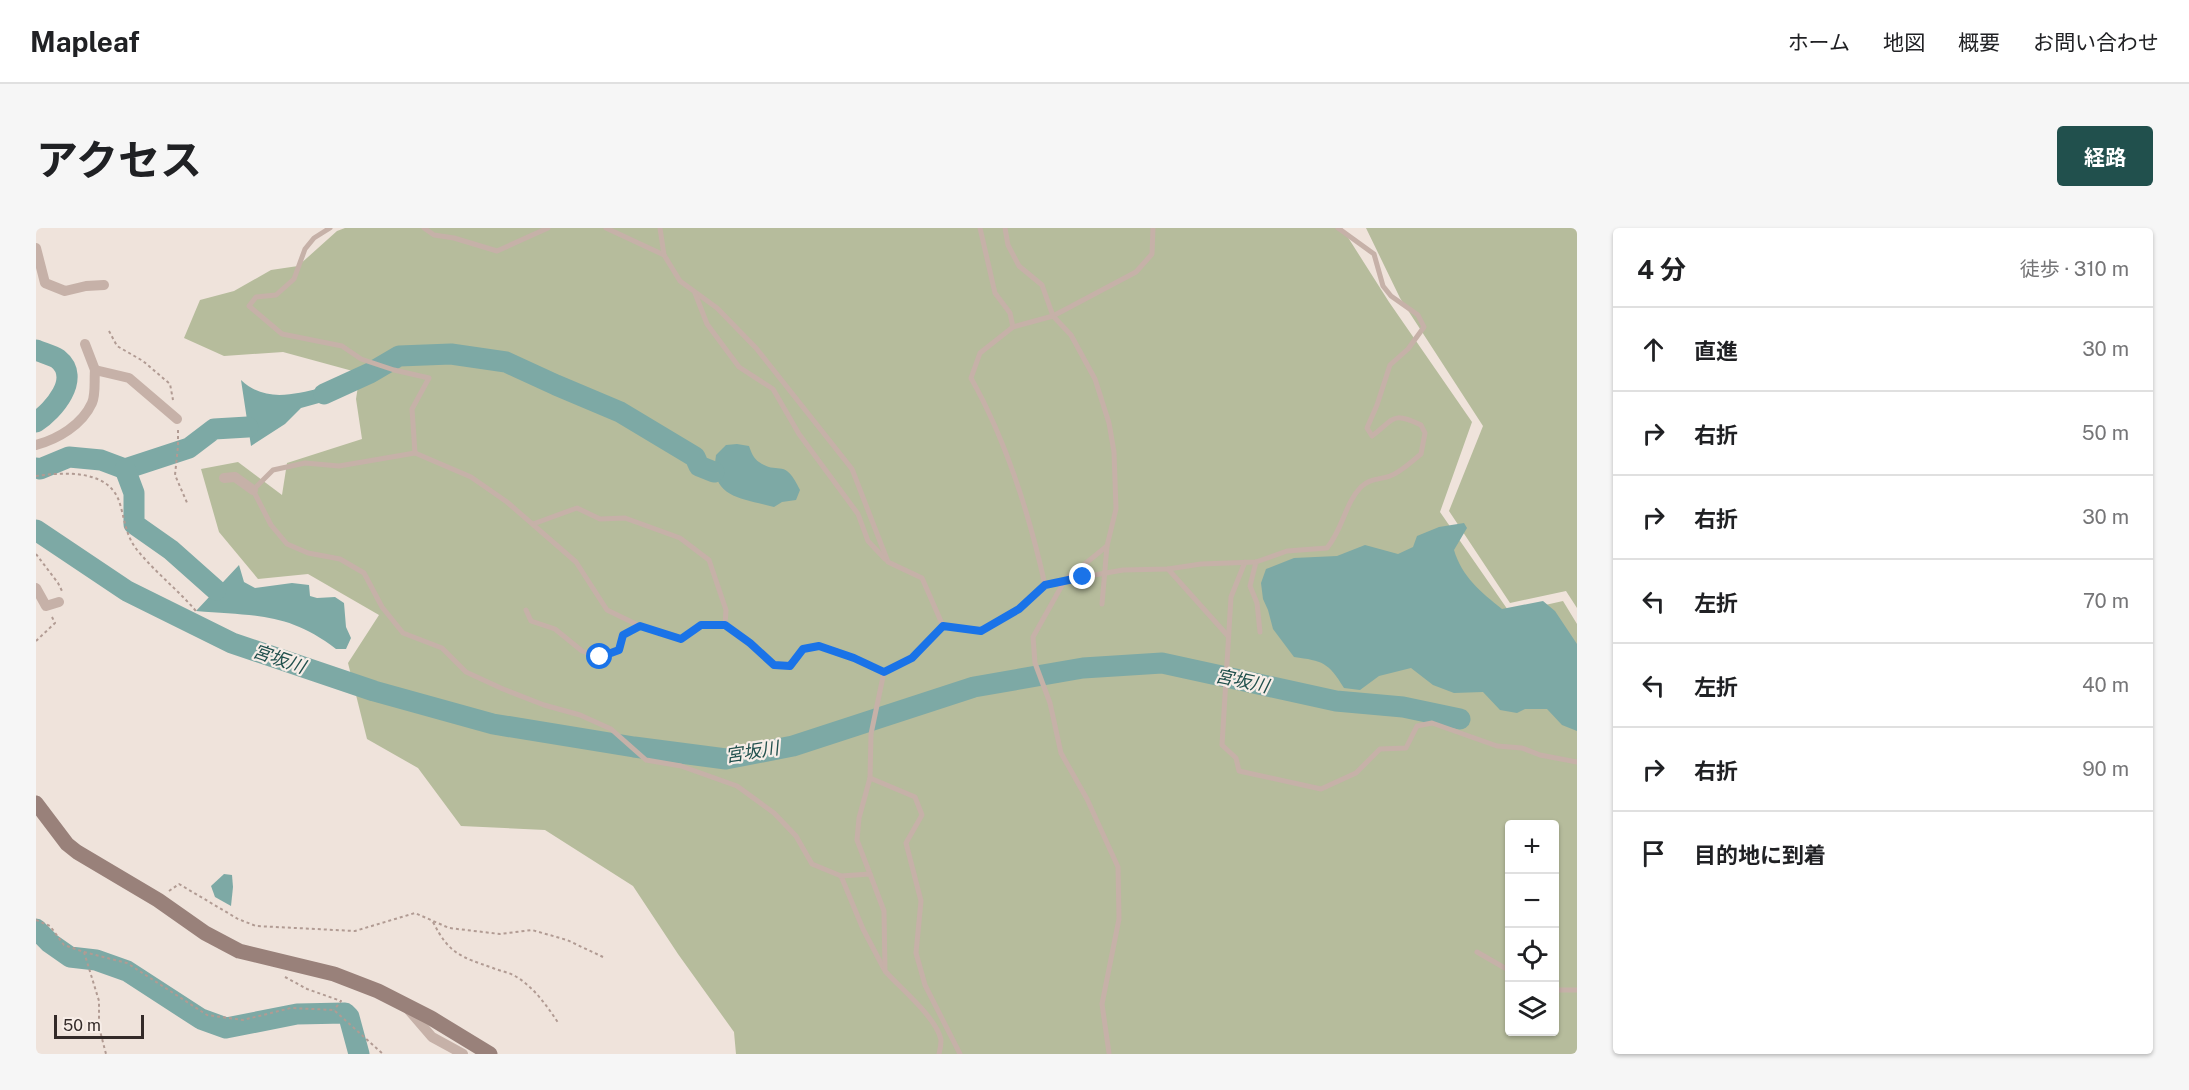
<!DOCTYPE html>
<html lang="ja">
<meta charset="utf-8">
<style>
:root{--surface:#fff;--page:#f6f6f6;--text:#202124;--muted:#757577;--line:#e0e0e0;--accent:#21504d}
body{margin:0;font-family:"Public Sans","Noto Sans JP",sans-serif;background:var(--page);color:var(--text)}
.controls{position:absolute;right:18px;bottom:18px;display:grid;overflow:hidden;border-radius:6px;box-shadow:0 2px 4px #0004}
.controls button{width:54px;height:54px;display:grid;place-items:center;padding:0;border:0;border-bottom:2px solid var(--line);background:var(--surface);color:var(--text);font:30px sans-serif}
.scale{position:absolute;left:18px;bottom:15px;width:90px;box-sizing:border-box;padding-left:6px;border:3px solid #332a28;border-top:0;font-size:16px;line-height:21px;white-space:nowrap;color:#332a28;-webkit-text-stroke:4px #f7ede7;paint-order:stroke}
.stop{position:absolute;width:18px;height:18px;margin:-14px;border:4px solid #1a73e8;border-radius:50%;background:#fff}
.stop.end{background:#1a73e8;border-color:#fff;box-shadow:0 2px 6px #0008}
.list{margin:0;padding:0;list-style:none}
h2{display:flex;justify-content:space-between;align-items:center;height:78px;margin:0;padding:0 24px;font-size:26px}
h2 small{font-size:20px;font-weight:400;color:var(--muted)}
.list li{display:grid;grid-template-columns:39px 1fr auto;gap:18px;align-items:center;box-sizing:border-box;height:84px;padding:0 24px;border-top:2px solid var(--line)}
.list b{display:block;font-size:22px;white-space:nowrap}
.list em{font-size:20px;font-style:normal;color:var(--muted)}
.icon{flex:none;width:33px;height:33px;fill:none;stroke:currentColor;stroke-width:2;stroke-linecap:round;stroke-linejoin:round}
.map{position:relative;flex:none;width:1541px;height:826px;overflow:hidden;border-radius:6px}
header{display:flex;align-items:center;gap:36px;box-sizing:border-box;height:84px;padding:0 30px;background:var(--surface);border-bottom:2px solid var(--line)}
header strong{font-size:28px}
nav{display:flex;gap:33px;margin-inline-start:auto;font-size:21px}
.intro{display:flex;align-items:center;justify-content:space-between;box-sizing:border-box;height:144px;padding:0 36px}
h1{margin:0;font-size:42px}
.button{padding:15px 27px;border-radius:6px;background:var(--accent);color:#fff;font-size:21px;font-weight:700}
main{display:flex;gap:36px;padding:0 36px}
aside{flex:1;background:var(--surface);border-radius:6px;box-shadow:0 2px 4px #0004}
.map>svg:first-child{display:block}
</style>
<header>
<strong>Mapleaf</strong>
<nav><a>ホーム</a><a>地図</a><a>概要</a><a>お問い合わせ</a></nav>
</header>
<div class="intro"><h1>アクセス</h1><a class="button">経路</a></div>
<main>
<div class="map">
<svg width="1541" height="826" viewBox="0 0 1541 826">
<rect width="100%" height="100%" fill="#efe3db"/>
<g fill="#b6bc9c" fill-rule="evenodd">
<path d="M309,0H1306L1353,74L1436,194L1404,284L1474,385L1527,373L1541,396V826H700L698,804L642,726L597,658L509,602L425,598L382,540L331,511L312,435L343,387L272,346L222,351L183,304L165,241L202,234L246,267L251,235L326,211L320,171L324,145L247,124L188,128L148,110L164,72L198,63L235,42L262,38L301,3ZM1474,596H1518V804H1474Z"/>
<polygon points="1330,0 1541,0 1541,380 1530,363 1474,375 1413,283 1447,198 1364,70"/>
</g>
<g fill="#7da9a5">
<path d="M205,152C228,174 256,167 285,160L288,166L283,175L265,180L249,196L215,218Z"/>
<path d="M701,216L713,218C715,224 718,231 723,234C743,248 748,228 764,262L760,272L746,274L738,279C705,270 673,270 680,227L690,217Z"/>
<path d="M1428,295L1431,300L1418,322C1426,349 1445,364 1466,381L1507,373L1519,383L1541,416V503L1526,497L1511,481H1489L1481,485L1464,482L1447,464L1418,465L1397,457L1375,440L1343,448L1324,462L1308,460C1292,434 1287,433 1258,429L1237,401L1232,382L1227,371L1225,355L1230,341L1258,330L1301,328L1329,317L1362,326L1377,319L1381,308L1403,299Z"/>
<path d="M203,337L208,354L219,360L256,355L273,357L274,368L281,370L299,369L308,375L310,399L315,410L310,421H300C252,384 217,388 160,383Z"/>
<polygon points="188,646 196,647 197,659 195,678 179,669 175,658"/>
</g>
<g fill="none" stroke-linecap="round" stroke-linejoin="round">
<g stroke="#7da9a5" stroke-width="21">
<path d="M0,122C7,125 16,127 22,131C46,150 17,183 0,194"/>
<polyline points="288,166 334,145 363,128 415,126 470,134 520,157 584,184 659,229 663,238 678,244"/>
<polyline points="0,240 4,241 33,229 65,232 89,241 153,220 178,201 212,199"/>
<polyline points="89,241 98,265 98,296 135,322 180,362"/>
<polyline points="0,302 91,363 196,415 338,463 457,496 598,519 690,531 757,518 938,459 1047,440 1126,435 1300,473 1367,479 1424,491"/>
<polyline points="0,701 14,715 34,729 60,732 91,743 165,791 190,800 261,786 309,785 313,789 323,826"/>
</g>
<g stroke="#b19b93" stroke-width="2" stroke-dasharray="3 3" stroke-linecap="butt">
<polyline points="73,103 81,118 107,133 134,156 137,172"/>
<polyline points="142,202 142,218 139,247 152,277"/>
<path d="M0,248C29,244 74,241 84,276C89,293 90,309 102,323C120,345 142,362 160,383"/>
<polyline points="0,326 22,355 26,363"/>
<polyline points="0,413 19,395 16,389"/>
<polyline points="133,663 143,656 202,691 220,698 319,703 379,685 413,700 464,706 496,702 531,712 567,729"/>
<polyline points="0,692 14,698 28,717 48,724 63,773 63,799 70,826"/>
<path d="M397,694C413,726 425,729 457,740C464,743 472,744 479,748C498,759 511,778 523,796"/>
<polyline points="48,724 91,735 171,787 207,792 255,780 298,782 347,826"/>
<polyline points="249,749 271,761 305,773 298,782"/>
</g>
<g stroke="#c6b1a8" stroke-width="5">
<polyline points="294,0 278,10 269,21 258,51 240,67 220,69 213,78 246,106 306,118 325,131 358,142 393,150 376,181 379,225"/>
<polyline points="388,0 398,7 418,10 461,23 512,0"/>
<polyline points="570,0 628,27 644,53 681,80 720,120 816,241 852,334 886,350 907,398"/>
<polyline points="624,0 628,27"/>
<polyline points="944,0 959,65 974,85 977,99"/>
<polyline points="969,0 972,17 983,38 1006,57 1017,88 1100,44 1116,26 1117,0"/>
<polyline points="659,65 671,96 703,139 737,161 763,206 822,286 832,313 849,331"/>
<polyline points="497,296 541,280 564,291 589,290 644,310 673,332 690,382 689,397"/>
<polyline points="1209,334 1195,369 1186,517 1200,530 1203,543 1285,561 1320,545 1344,521 1370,520 1381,498 1396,495 1461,518 1486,520 1504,527 1541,534"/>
<polyline points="1220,334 1214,358 1221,375 1224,404"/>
<polyline points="1132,341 1192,408"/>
<path d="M1009,357C993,285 971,214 935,150L944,125L977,99L1017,88L1035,107L1059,151L1073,195L1078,224L1080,281L1071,318"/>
<polyline points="1066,376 1071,318 1029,352 997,409 999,435 1014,475 1025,525 1051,571 1082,639 1083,691 1066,776 1073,825"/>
<polyline points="490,382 495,393 519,401 546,423 564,429 583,422 587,407 604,398"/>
<polyline points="834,550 835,506 848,444"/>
<polyline points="834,646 821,612 823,590 834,550 879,569 886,587 870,615 885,673 880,725 889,757 924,826"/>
<polyline points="805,648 827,701 848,741"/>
<polyline points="1441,724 1474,743"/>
<polyline points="1518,762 1541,762"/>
<path d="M903,826C904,822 905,816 905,812C901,790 864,760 849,743L848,683L834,646L805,648L776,636L760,608L738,585L701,558L645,538L610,532L575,501L544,487L508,477L467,461L430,444L406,420L367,405L346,379L328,345L304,331L272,325L251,316L235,297L217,262L237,242L269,235L303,238L379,225L435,249L471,274L540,334L571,382L604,398L645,411L665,397H689L714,415L738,437L754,438L767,421L783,418L818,430L848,444L876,430L907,398L945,403L983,381L1009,357L1047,349L1087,342L1132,341L1165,336L1220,334L1251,323L1291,320C1307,301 1309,275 1325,259C1334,250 1343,252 1354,248C1365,244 1376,233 1385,226L1389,205L1385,197C1355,183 1359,191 1336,208L1331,200L1341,177L1354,137L1372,121L1388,99L1382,87L1355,68L1347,58L1338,26L1302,0"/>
</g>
<g stroke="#c6b1a8" stroke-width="10">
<polyline points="0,20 9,55 29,63 50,58 68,57"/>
<polyline points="49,116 59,142"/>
<path d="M0,217C22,211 46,197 56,175C60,166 58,152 59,142L93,150L141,191"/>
<polyline points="188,250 199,249 217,262"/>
<polyline points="0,360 10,378 23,374"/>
<polyline points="371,780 396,809 427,826"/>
</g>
<polyline stroke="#99817a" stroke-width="15" points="0,575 31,616 41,624 122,672 169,705 203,723 298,746 342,763 395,790 454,826"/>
</g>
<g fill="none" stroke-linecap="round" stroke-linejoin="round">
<polyline stroke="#1a73e8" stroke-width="8" points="564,429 583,422 587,407 604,398 645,411 665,397 689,397 714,415 738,437 754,438 767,421 783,418 818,430 848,444 876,430 907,398 945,403 983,381 1009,357 1047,349"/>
</g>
<g text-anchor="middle" stroke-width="4.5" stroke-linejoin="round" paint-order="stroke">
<g font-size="18" font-style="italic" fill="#21504d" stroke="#f7ede7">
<text transform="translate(243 431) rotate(19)" y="6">宮坂川</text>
<text transform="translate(1206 453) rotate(12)" y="6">宮坂川</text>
<text transform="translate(716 524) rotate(-9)" y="6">宮坂川</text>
</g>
</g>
</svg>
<div class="controls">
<button>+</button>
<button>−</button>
<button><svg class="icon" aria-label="locate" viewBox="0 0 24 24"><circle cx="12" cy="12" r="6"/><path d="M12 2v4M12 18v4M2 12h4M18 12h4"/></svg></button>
<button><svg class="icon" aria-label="layers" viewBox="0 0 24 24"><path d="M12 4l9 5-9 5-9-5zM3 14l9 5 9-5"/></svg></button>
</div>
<div class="scale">50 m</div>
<div class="stop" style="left:564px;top:429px"></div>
<div class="stop end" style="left:1047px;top:349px"></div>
</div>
<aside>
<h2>4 分<small>徒歩 · 310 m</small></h2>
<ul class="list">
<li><svg class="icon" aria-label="ahead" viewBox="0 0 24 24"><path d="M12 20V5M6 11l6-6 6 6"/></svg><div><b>直進</b></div><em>30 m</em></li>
<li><svg class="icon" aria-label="right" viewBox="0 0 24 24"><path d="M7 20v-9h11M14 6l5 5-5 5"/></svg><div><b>右折</b></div><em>50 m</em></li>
<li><svg class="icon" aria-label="right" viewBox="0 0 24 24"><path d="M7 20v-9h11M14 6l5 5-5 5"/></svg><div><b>右折</b></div><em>30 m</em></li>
<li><svg class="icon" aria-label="left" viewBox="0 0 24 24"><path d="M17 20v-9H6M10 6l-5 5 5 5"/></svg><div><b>左折</b></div><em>70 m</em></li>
<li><svg class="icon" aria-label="left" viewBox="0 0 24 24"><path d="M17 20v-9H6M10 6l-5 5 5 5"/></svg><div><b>左折</b></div><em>40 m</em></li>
<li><svg class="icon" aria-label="right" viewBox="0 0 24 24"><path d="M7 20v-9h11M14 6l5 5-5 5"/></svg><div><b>右折</b></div><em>90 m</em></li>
<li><svg class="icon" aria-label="arrive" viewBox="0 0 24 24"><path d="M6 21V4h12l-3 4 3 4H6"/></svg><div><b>目的地に到着</b></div></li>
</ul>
</aside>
</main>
